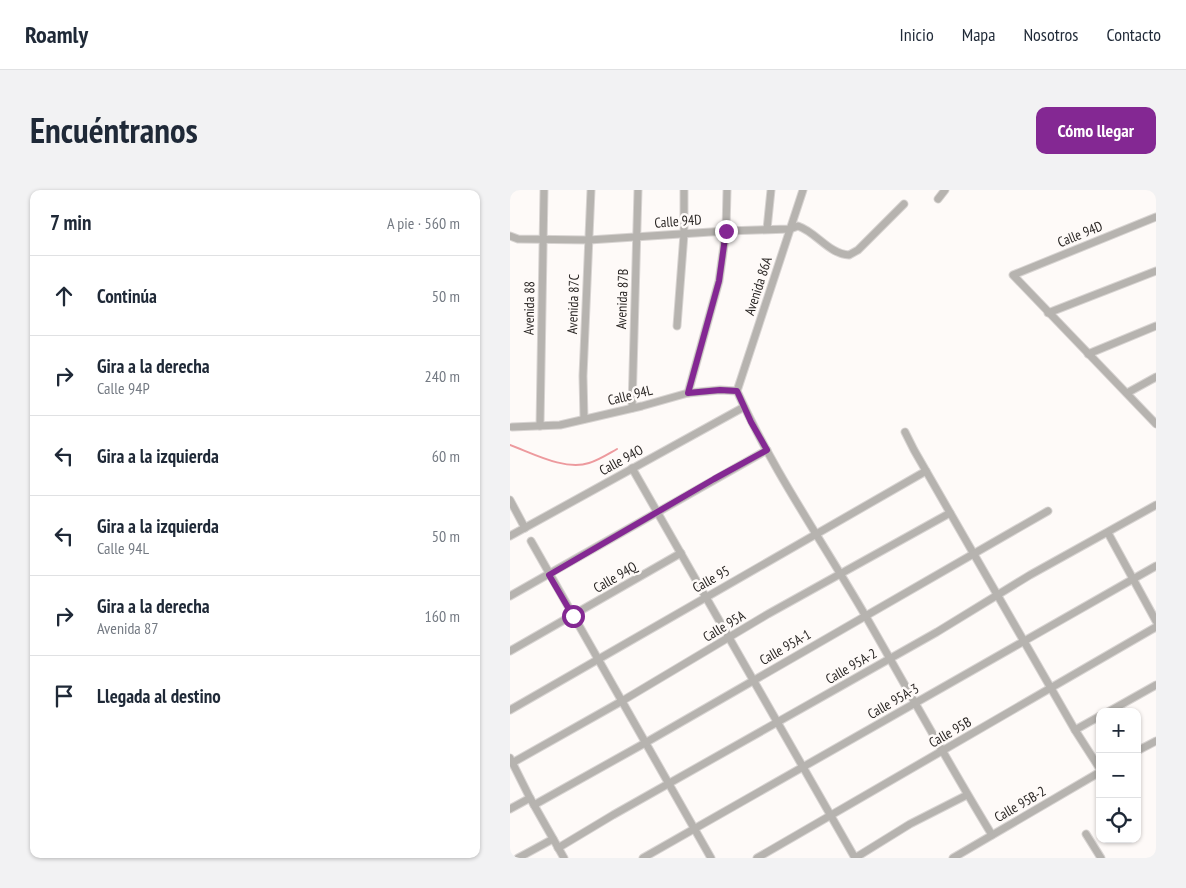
<!DOCTYPE html>
<html lang="es">
<meta charset="utf-8">
<style>
:root{--surface:#fff;--page:#f2f2f3;--text:#1f2937;--muted:#747a83;--line:#e0e1e3;--accent:#842893}
body{margin:0;font-family:"PT Sans Narrow",sans-serif;background:var(--page);color:var(--text)}
.controls{position:absolute;right:15px;bottom:15px;display:grid;overflow:hidden;border-radius:10px;box-shadow:0 1px 4px #0004}
.controls button{width:45px;height:45px;display:grid;place-items:center;padding:0;border:0;border-bottom:1px solid var(--line);background:var(--surface);color:var(--text);font:25px sans-serif}
.stop{position:absolute;width:15px;height:15px;margin:-11px;border:4px solid #842893;border-radius:50%;background:#fff}
.stop.end{background:#842893;border-color:#fff;box-shadow:0 1px 5px #0008}
.list{margin:0;padding:0;list-style:none}
h2{display:flex;justify-content:space-between;align-items:center;height:65px;margin:0;padding:0 20px;font-size:21px}
h2 small{font-size:16px;font-weight:400;color:var(--muted)}
.list li{display:grid;grid-template-columns:32px 1fr auto;gap:15px;align-items:center;box-sizing:border-box;height:80px;padding:0 20px;border-top:1px solid var(--line)}
.list b{display:block;font-size:19px;white-space:nowrap}
.list p{margin:0;font-size:16px;white-space:nowrap;color:var(--muted)}
.list em{font-size:16px;font-style:normal;color:var(--muted)}
.icon{flex:none;width:28px;height:28px;fill:none;stroke:currentColor;stroke-width:2;stroke-linecap:round;stroke-linejoin:round}
.map{position:relative;flex:none;width:646px;height:668px;overflow:hidden;border-radius:10px}
header{display:flex;align-items:center;gap:30px;box-sizing:border-box;height:70px;padding:0 25px;background:var(--surface);border-bottom:1px solid var(--line)}
header strong{font-size:24px}
nav{display:flex;gap:28px;margin-inline-start:auto;font-size:18px}
.intro{display:flex;align-items:center;justify-content:space-between;box-sizing:border-box;height:120px;padding:0 30px}
h1{margin:0;font-size:35px}
.button{padding:12px 22px;border-radius:10px;background:var(--accent);color:#fff;font-size:18px;font-weight:700}
main{display:flex;gap:30px;padding:0 30px}
aside{flex:1;background:var(--surface);border-radius:10px;box-shadow:0 1px 4px #0004}
.map>svg:first-child{display:block}
</style>
<header>
<strong>Roamly</strong>
<nav><a>Inicio</a><a>Mapa</a><a>Nosotros</a><a>Contacto</a></nav>
</header>
<div class="intro"><h1>Encuéntranos</h1><a class="button">Cómo llegar</a></div>
<main>
<aside>
<h2>7 min<small>A pie · 560 m</small></h2>
<ul class="list">
<li><svg class="icon" aria-label="ahead" viewBox="0 0 24 24"><path d="M12 20V5M6 11l6-6 6 6"/></svg><div><b>Continúa</b></div><em>50 m</em></li>
<li><svg class="icon" aria-label="right" viewBox="0 0 24 24"><path d="M7 20v-9h11M14 6l5 5-5 5"/></svg><div><b>Gira a la derecha</b><p>Calle 94P</p></div><em>240 m</em></li>
<li><svg class="icon" aria-label="left" viewBox="0 0 24 24"><path d="M17 20v-9H6M10 6l-5 5 5 5"/></svg><div><b>Gira a la izquierda</b></div><em>60 m</em></li>
<li><svg class="icon" aria-label="left" viewBox="0 0 24 24"><path d="M17 20v-9H6M10 6l-5 5 5 5"/></svg><div><b>Gira a la izquierda</b><p>Calle 94L</p></div><em>50 m</em></li>
<li><svg class="icon" aria-label="right" viewBox="0 0 24 24"><path d="M7 20v-9h11M14 6l5 5-5 5"/></svg><div><b>Gira a la derecha</b><p>Avenida 87</p></div><em>160 m</em></li>
<li><svg class="icon" aria-label="arrive" viewBox="0 0 24 24"><path d="M6 21V4h12l-3 4 3 4H6"/></svg><div><b>Llegada al destino</b></div></li>
</ul>
</aside>
<div class="map">
<svg width="646" height="668" viewBox="0 0 646 668">
<rect width="100%" height="100%" fill="#fefaf8"/>
<g fill="none" stroke-linecap="round" stroke-linejoin="round">
<path stroke="#ed9a9e" stroke-width="2" d="M0,255C22,263 55,281 79,273C89,270 98,264 107,259"/>
<defs>
<g id="minor">
<polyline points="428,9 435,0"/>
<polyline points="646,27 503,85 646,234"/>
<polyline points="257,39 261,0"/>
<path d="M0,46L8,49L79,50L216,41L280,39L288,36C306,42 319,64 339,65L348,60L394,14"/>
<polyline points="538,123 646,81"/>
<polyline points="167,136 174,44 174,0"/>
<polyline points="578,164 646,136"/>
<polyline points="227,201 293,0"/>
<polyline points="178,203 209,91 216,41 217,0"/>
<polyline points="617,203 646,187"/>
<polyline points="122,218 128,0"/>
<polyline points="74,229 73,186 81,0"/>
<polyline points="30,236 34,0"/>
<path d="M2,237L50,235L132,216L178,203L210,200L227,201C262,279 312,351 355,425C397,498 438,573 482,645"/>
<polyline points="395,242 404,260 565,540 590,579"/>
<polyline points="122,278 345,668"/>
<polyline points="0,310 15,338"/>
<polyline points="598,343 646,431"/>
<polyline points="0,346 234,217"/>
<polyline points="21,351 201,668"/>
<polyline points="0,406 257,260"/>
<polyline points="0,461 171,363"/>
<polyline points="0,520 416,281"/>
<polyline points="598,522 646,495"/>
<polyline points="565,540 590,526"/>
<polyline points="627,561 646,551"/>
<polyline points="0,568 20,608 54,668"/>
<polyline points="2,573 112,511 258,424 440,323"/>
<polyline points="24,615 135,553 538,321"/>
<polyline points="0,619 20,608"/>
<polyline points="576,644 591,668"/>
<polyline points="48,658 103,625 427,442 520,385 646,315"/>
<polyline points="8,668 43,649"/>
<polyline points="133,668 646,376"/>
<polyline points="247,668 646,437"/>
<polyline points="345,668 400,634 457,605"/>
<polyline points="443,668 590,582"/>
</g>
</defs>
<use href="#minor" stroke="#d8d4d2" stroke-width="9"/>
<use href="#minor" stroke="#b6b3af" stroke-width="7"/>
</g>
<g fill="none" stroke-linecap="round" stroke-linejoin="round">
<polyline stroke="#842893" stroke-width="6" points="63,426 39,385 204,289 257,260 241,232 227,201 210,200 178,203 209,91 216,41"/>
</g>
<g text-anchor="middle" stroke-width="5" stroke-linejoin="round" paint-order="stroke">
<g font-size="14" fill="#2a2624" stroke="#fefaf8">
<text transform="translate(168 31) rotate(-4)" y="5">Calle 94D</text>
<text transform="translate(570 44) rotate(-22)" y="5">Calle 94D</text>
<text transform="translate(248 96) rotate(-72)" y="5">Avenida 86A</text>
<text transform="translate(112 109) rotate(-88)" y="5">Avenida 87B</text>
<text transform="translate(63 114) rotate(-88)" y="5">Avenida 87C</text>
<text transform="translate(19 118) rotate(-89)" y="5">Avenida 88</text>
<text transform="translate(120 205) rotate(-14)" y="5">Calle 94L</text>
<text transform="translate(111 270) rotate(-29)" y="5">Calle 94O</text>
<text transform="translate(105 387) rotate(-30)" y="5">Calle 94Q</text>
<text transform="translate(201 389) rotate(-29)" y="5">Calle 95</text>
<text transform="translate(214 436) rotate(-31)" y="5">Calle 95A</text>
<text transform="translate(275 457) rotate(-30)" y="5">Calle 95A-1</text>
<text transform="translate(341 476) rotate(-30)" y="5">Calle 95A-2</text>
<text transform="translate(383 511) rotate(-30)" y="5">Calle 95A-3</text>
<text transform="translate(440 542) rotate(-30)" y="5">Calle 95B</text>
<text transform="translate(510 614) rotate(-30)" y="5">Calle 95B-2</text>
</g>
</g>
</svg>
<div class="controls">
<button>+</button>
<button>−</button>
<button><svg class="icon" aria-label="locate" viewBox="0 0 24 24"><circle cx="12" cy="12" r="6"/><path d="M12 2v4M12 18v4M2 12h4M18 12h4"/></svg></button>
</div>
<div class="stop" style="left:63px;top:426px"></div>
<div class="stop end" style="left:216px;top:41px"></div>
</div>
</main>
